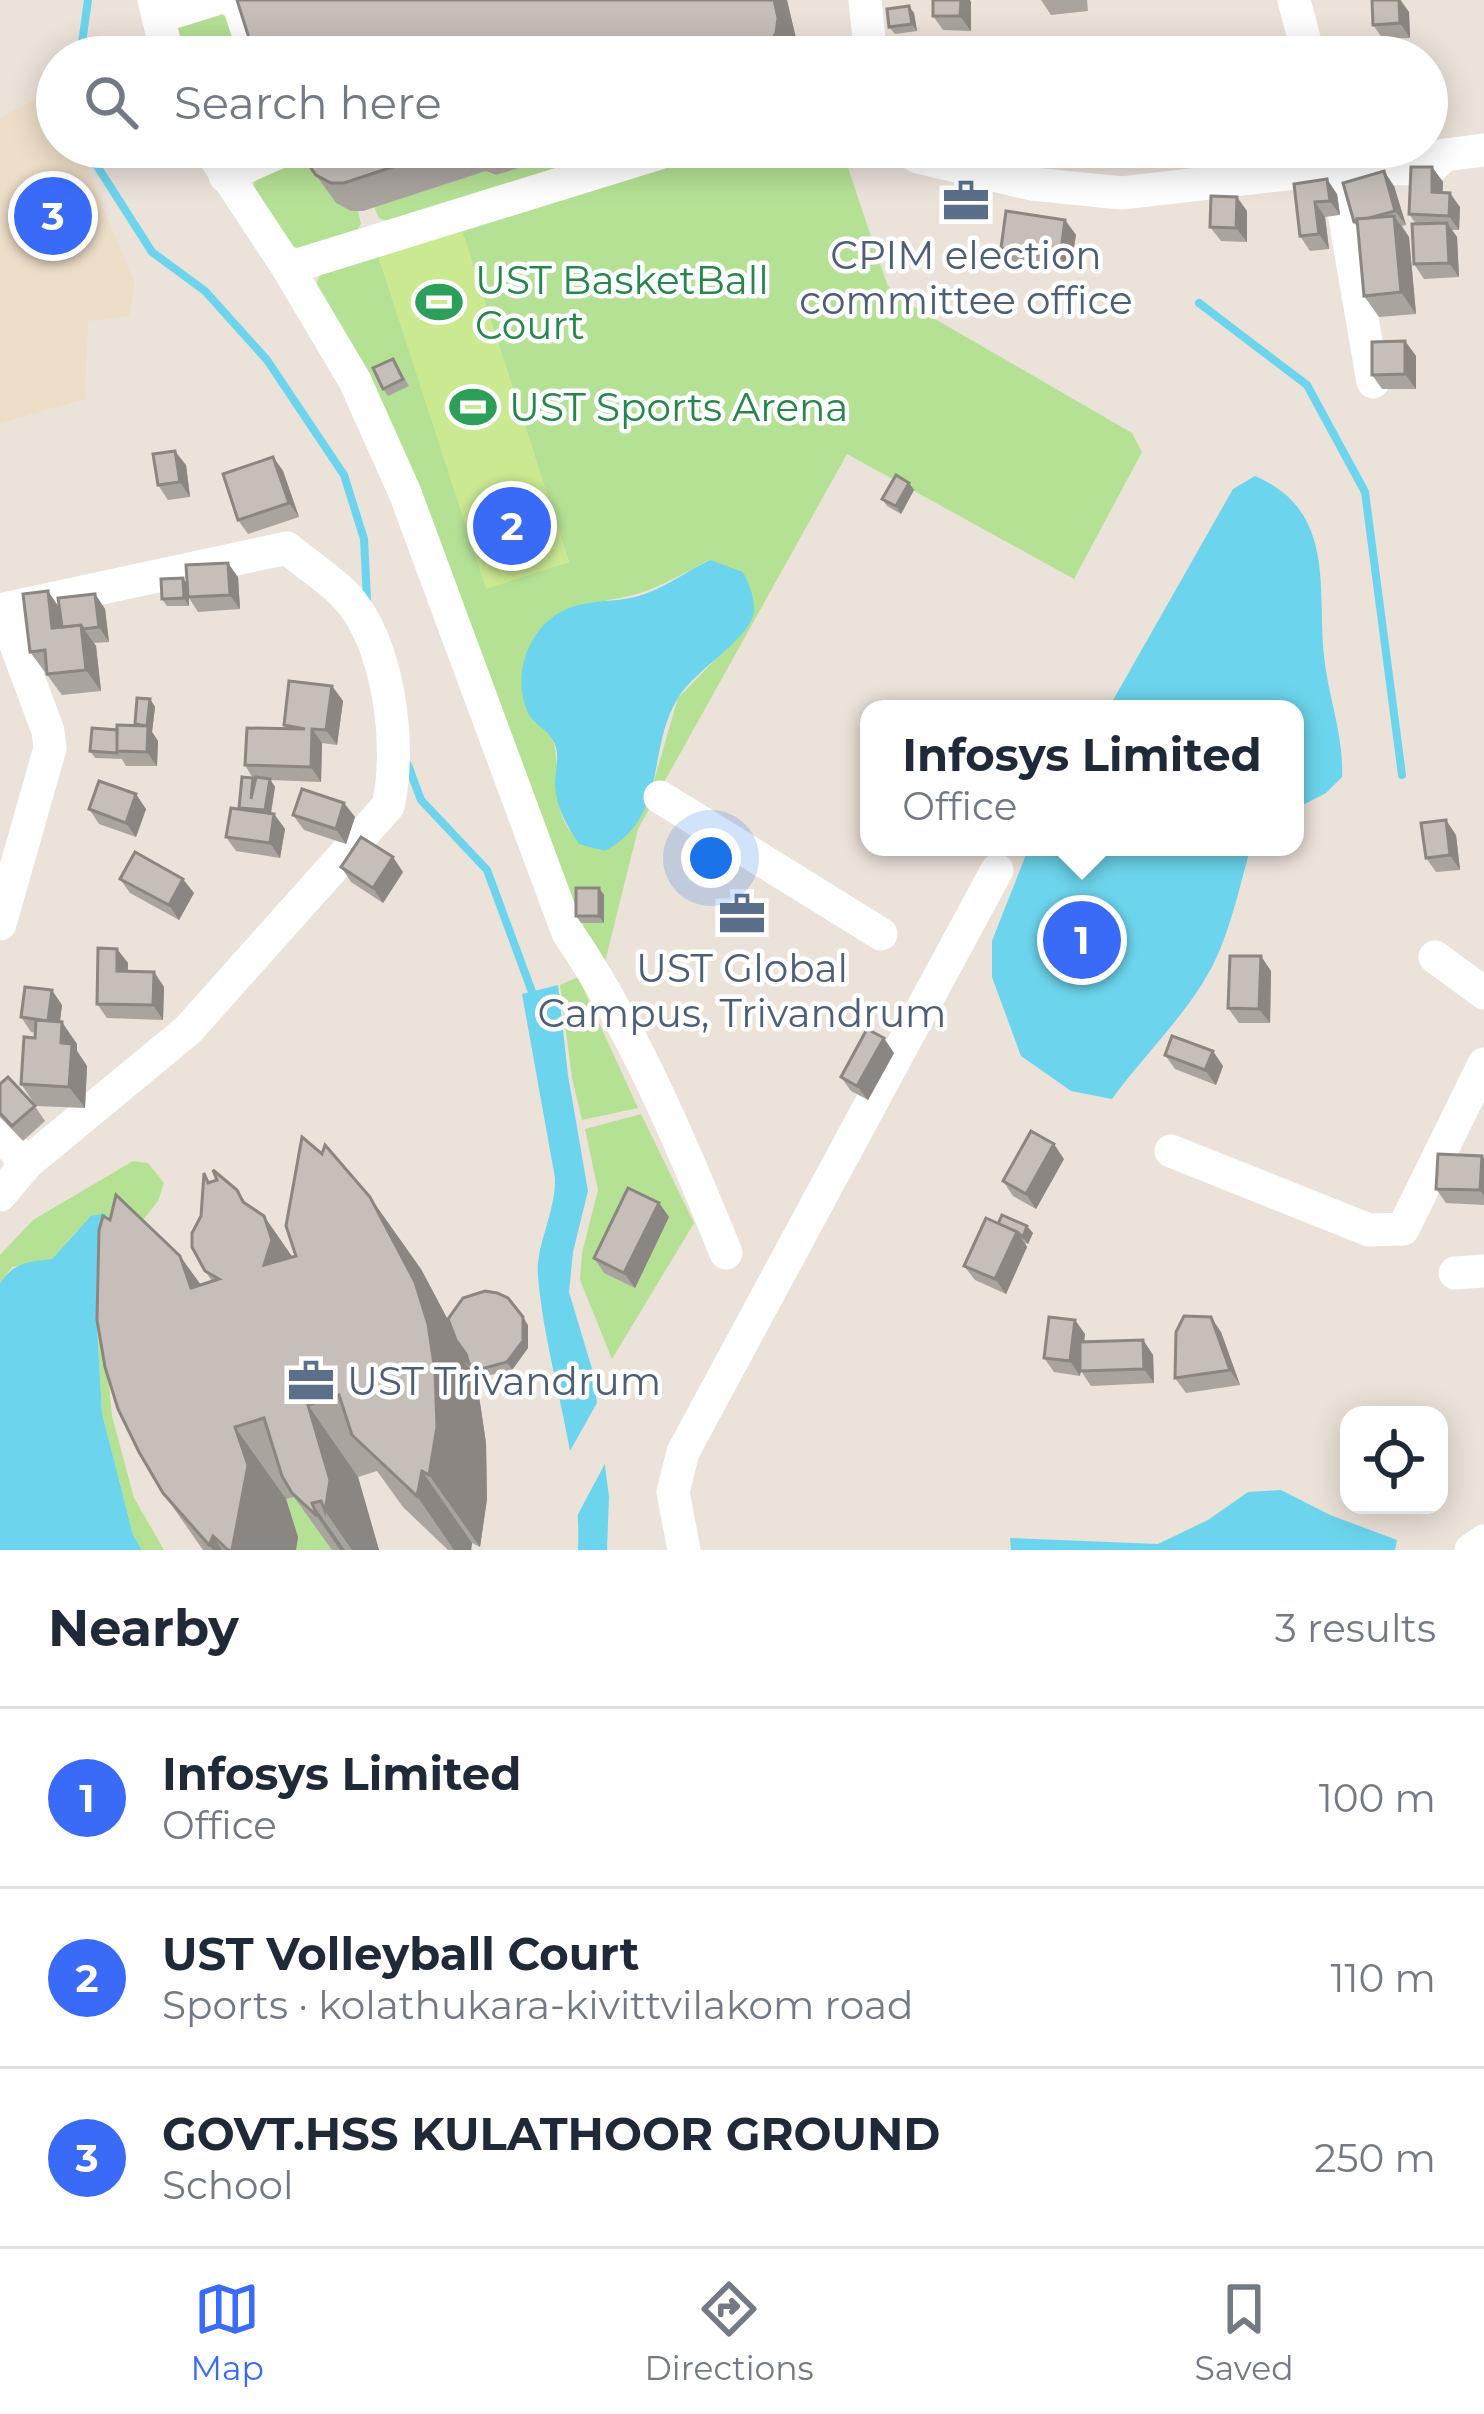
<!DOCTYPE html>
<meta charset="utf-8">
<style>
:root{--surface:#fff;--page:#f2f2f3;--text:#1f2937;--muted:#747a83;--line:#e0e1e3;--accent:#396bf8}
body{margin:0;font-family:Montserrat,sans-serif;background:var(--page);color:var(--text)}
.controls{position:absolute;right:36px;bottom:36px;display:grid;overflow:hidden;border-radius:24px;box-shadow:0 6px 30px #0003}
.controls button{width:108px;height:108px;display:grid;place-items:center;padding:0;border:0;border-bottom:3px solid var(--line);background:var(--surface);color:var(--text);font:60px sans-serif}
.you{position:absolute;left:711px;top:858px;width:42px;height:42px;margin:-30px;border:9px solid #fff;border-radius:50%;background:#1a73e8;box-shadow:0 0 0 18px #1a73e833}
.badge{display:grid;place-items:center;width:78px;height:78px;border-radius:50%;background:var(--accent);color:#fff;font-size:39px;font-weight:700}
.pin{position:absolute;translate:-50% -50%;border:6px solid #fff;box-shadow:0 3px 12px #0006}
.popup{position:absolute;left:860px;top:700px;width:444px;height:156px;box-sizing:border-box;display:grid;place-content:center;border-radius:24px;background:var(--surface);filter:drop-shadow(0 3px 9px #0005);font-size:39px;white-space:nowrap;color:var(--muted)}
.popup b{font-size:45px;color:var(--text)}
.popup::after{content:'';position:absolute;left:50%;top:100%;margin-left:-24px;border:24px solid transparent;border-top-color:var(--surface)}
.list{margin:0;padding:0;list-style:none}
h2{display:flex;justify-content:space-between;align-items:center;height:156px;margin:0;padding:0 48px;font-size:51px}
h2 small{font-size:39px;font-weight:400;color:var(--muted)}
.list li{display:grid;grid-template-columns:78px 1fr auto;gap:36px;align-items:center;box-sizing:border-box;height:180px;padding:0 48px;border-top:3px solid var(--line)}
.list b{display:block;font-size:45px;white-space:nowrap}
.list p{margin:0;font-size:39px;white-space:nowrap;color:var(--muted)}
.list em{font-size:39px;font-style:normal;color:var(--muted)}
.icon{flex:none;width:66px;height:66px;fill:none;stroke:currentColor;stroke-width:2;stroke-linecap:round;stroke-linejoin:round}
.map{position:relative;flex:none;width:1484px;height:1550px;overflow:hidden}
.search{position:absolute;background:var(--surface);box-shadow:0 6px 30px #0003;left:36px;right:36px;top:36px;height:132px;display:flex;align-items:center;gap:30px;box-sizing:border-box;padding:0 42px;border-radius:66px;color:var(--muted);font-size:45px}
.sheet{height:696px;background:var(--surface)}
nav{display:flex;justify-content:space-around;align-items:center;box-sizing:border-box;height:168px;border-top:3px solid var(--line);background:var(--surface);font-size:33px;color:var(--muted)}
nav a{display:grid;justify-items:center;gap:6px}
nav .on{color:var(--accent)}
.map>svg:first-child{display:block}
</style>
<div class="map">
<svg width="1484" height="1550" viewBox="0 0 1484 1550">
<rect width="100%" height="100%" fill="#ebe2d9"/>
<polygon fill="#eddec8" points="54,89 57,147 78,147 135,284 129,316 88,321 85,399 0,423 0,118"/>
<g fill="#b5e195" fill-rule="evenodd">
<polygon points="219,12 226,15 240,57 180,57 177,26"/>
<polygon points="587,147 621,147 387,221 379,218 374,207 486,171 496,175"/>
<path d="M708,147H841L887,284L897,297L1132,433L1142,452L1074,579L847,454L638,829L605,962L579,929L315,287L321,273L377,252L487,588L569,562L460,225ZM709,560L740,634L678,698L649,798L605,851C542,833 565,787 553,739L607,600C646,596 675,578 709,560Z"/>
<path d="M315,154C323,180 327,208 358,211L361,224L357,231L302,249L291,246L254,194V183L262,175Z"/>
<polygon points="578,977 638,1108 582,1120 572,1078 560,985"/>
<polygon points="641,1114 694,1223 612,1359 580,1280 582,1253 598,1190 585,1129"/>
<polygon points="133,1161 148,1163 164,1183 158,1201 139,1225 104,1332 112,1416 134,1498 164,1550 142,1550 133,1535 102,1413 96,1307 107,1219 77,1231 52,1259 12,1267 0,1283 0,1255 33,1220"/>
<polygon points="315,1490 333,1550 296,1550 298,1537 286,1499"/>
</g>
<polygon fill="#cae991" points="460,225 569,562 486,589 377,252"/>
<g fill="#6cd5ed">
<path d="M1255,476C1336,511 1317,586 1324,656C1328,697 1344,735 1342,777L1326,793L1295,809V709H1108L1233,489Z"/>
<path d="M710,560L743,572C749,585 757,601 753,616C744,643 695,670 678,698C646,749 669,817 605,851L579,844C567,826 556,807 555,785C555,770 561,754 553,740C547,729 533,724 528,713C510,674 530,621 572,607C592,600 615,602 635,597C662,590 685,572 710,560Z"/>
<path d="M1029,847H1251C1241,880 1234,915 1221,947C1198,1005 1148,1049 1112,1099L1071,1091L1021,1056L992,977V941Z"/>
<path d="M558,985L568,1075L588,1191L573,1252L569,1292L593,1372L609,1497L607,1550H578C582,1456 546,1369 538,1277C535,1245 556,1213 555,1178L522,994Z"/>
<path d="M106,1213L96,1307L102,1413L133,1535L142,1550H0V1283C15,1262 27,1262 52,1259L91,1216Z"/>
<polygon points="1281,1490 1330,1515 1397,1540 1395,1550 1011,1550 1010,1538 1158,1544 1208,1520 1248,1492"/>
</g>
<polygon fill="#ebe2d9" points="602,1394 609,1456 576,1518 566,1458"/>
<g fill="none" stroke-linecap="round" stroke-linejoin="round">
<g stroke="#6cd5ed" stroke-width="8">
<polyline points="80,57 88,0"/>
<polyline points="85,147 152,252 205,291 267,360 344,475 364,539 367,600"/>
<polyline points="1199,303 1307,385 1365,492 1402,775"/>
<polyline points="408,765 421,800 487,870 535,1000"/>
</g>
<g stroke="#fff" stroke-width="33">
<polyline points="154,0 168,57"/>
<polyline points="230,0 238,3 256,57"/>
<polyline points="865,0 871,57"/>
<polyline points="1294,0 1309,57"/>
<polyline points="158,17 213,0"/>
<path d="M208,147L288,268L355,381L405,493L568,933C632,1026 684,1149 726,1253"/>
<polyline points="899,147 918,157 1032,184 1122,193 1338,168 1421,169 1431,168 1444,155 1484,150"/>
<polyline points="1333,149 1373,382"/>
<polyline points="225,176 280,152 281,147"/>
<polyline points="288,268 679,147"/>
<path d="M0,610L287,548C306,564 328,578 345,595C389,640 402,747 388,806L188,1030L27,1163L0,1195"/>
<polyline points="660,797 881,934"/>
<polyline points="0,924 50,748 48,731 3,610"/>
<polyline points="1435,957 1484,993"/>
<polyline points="0,1135 27,1163"/>
<polyline points="1171,1151 1369,1230 1403,1229 1484,1064"/>
<polyline points="1455,1273 1484,1271"/>
<polyline points="684,1550 673,1492 683,1452 997,870"/>
<polyline points="1471,1550 1484,1541"/>
</g>
</g>
<g fill="#aaa49f">
<polygon points="237,0 787,0 798,47 796,57 255,57"/>
<polygon points="933,0 970,0 971,31 943,30 933,16"/>
<polygon points="1041,0 1087,0 1088,11 1051,15"/>
<polygon points="1372,0 1401,0 1409,12 1410,38 1383,39 1373,25"/>
<polygon points="914,13 917,31 895,34 889,27"/>
<polygon points="293,147 587,147 496,175 486,171 363,211 351,211 336,203 306,161 303,151 297,152"/>
<polygon points="953,147 985,147 985,154 958,154"/>
<polygon points="1432,167 1443,182 1442,192 1460,207 1459,230 1452,230 1457,237 1459,277 1424,279 1414,264 1416,224 1409,214"/>
<polygon points="1294,184 1337,194 1340,215 1325,217 1329,249 1310,251 1300,236"/>
<polygon points="1394,186 1406,225 1402,226 1409,237 1416,314 1379,317 1364,296 1357,227 1354,222"/>
<polygon points="1247,211 1247,242 1221,241 1210,227"/>
<polygon points="1065,220 1076,235 1070,271 1011,262 1001,248"/>
<polygon points="1405,341 1416,356 1416,389 1382,389 1372,375"/>
<polygon points="393,359 409,386 388,396 383,389"/>
<polygon points="273,457 283,471 299,517 248,534 238,520"/>
<polygon points="186,465 190,497 168,500 158,485"/>
<polygon points="909,483 914,490 901,514 887,506 882,499"/>
<polygon points="238,577 240,609 198,612 189,598 189,606 167,606 162,599 187,584"/>
<polygon points="95,594 105,609 109,642 94,643 96,646 101,691 62,695 30,652 60,608"/>
<polygon points="332,686 343,701 337,745 322,743 321,782 270,780 275,787 271,814 274,814 285,829 280,858 236,851 226,837 253,778 255,782 245,765 287,729 284,725"/>
<polygon points="150,699 155,707 152,732 158,741 157,766 126,766 122,759 95,758 90,751 117,730 136,726"/>
<polygon points="344,803 355,817 346,844 304,830 293,815"/>
<polygon points="89,809 146,809 136,837 99,824"/>
<polygon points="1456,835 1460,870 1436,872 1426,858"/>
<polygon points="341,867 403,872 383,903 351,882"/>
<polygon points="120,879 194,893 179,920 130,893"/>
<polygon points="599,888 604,895 604,923 581,923 576,916"/>
<polygon points="117,949 128,963 128,971 154,972 164,987 163,1020 107,1018 97,1004"/>
<polygon points="1271,971 1270,1023 1239,1023 1228,1008"/>
<polygon points="62,1005 60,1022 77,1044 77,1051 87,1066 85,1108 36,1106 21,1084 36,1033 31,1032 21,1017"/>
<polygon points="894,1053 868,1100 851,1091 841,1077"/>
<polygon points="1165,1055 1223,1066 1216,1085 1175,1069"/>
<polygon points="0,1084 35,1106 45,1121 23,1141 0,1117"/>
<polygon points="1482,1156 1484,1159 1484,1205 1446,1203 1436,1189"/>
<polygon points="1064,1159 1036,1209 1013,1196 1003,1181"/>
<polygon points="204,1173 210,1182 264,1216 292,1257 421,1269 449,1322 528,1325 528,1348 512,1370 486,1376 471,1370 479,1396 486,1443 487,1499 480,1547 472,1543 471,1550 448,1550 403,1507 377,1471 358,1477 379,1550 332,1550 294,1497 286,1499 298,1537 296,1550 203,1550 163,1493 180,1256 201,1285 212,1281 205,1271 201,1216"/>
<polygon points="659,1203 669,1217 635,1288 604,1273 594,1258"/>
<polygon points="998,1224 1033,1233 1028,1244 1025,1243 1027,1247 1006,1294 975,1280 964,1266"/>
<polygon points="1221,1332 1240,1385 1186,1393 1175,1378"/>
<polygon points="1085,1334 1084,1342 1143,1340 1153,1355 1154,1383 1091,1386 1081,1371 1080,1376 1054,1372 1044,1358"/>
</g>
<g fill="#8b8682">
<polygon points="774,0 787,0 798,47 796,57 775,57 767,46"/>
<polygon points="961,0 970,0 971,2 971,31 960,16"/>
<polygon points="1399,0 1409,12 1410,38 1400,23"/>
<polygon points="909,6 914,13 917,31 912,24"/>
<polygon points="1432,167 1443,182 1442,207 1432,192"/>
<polygon points="1384,171 1394,186 1406,225 1395,211"/>
<polygon points="1327,179 1337,194 1340,215 1330,201"/>
<polygon points="1450,193 1460,207 1459,230 1449,216"/>
<polygon points="1237,197 1247,211 1247,242 1236,228"/>
<polygon points="1315,202 1325,217 1329,249 1319,234"/>
<polygon points="1394,216 1409,237 1416,314 1401,292"/>
<polygon points="1065,220 1076,235 1070,271 1060,257"/>
<polygon points="1447,223 1457,237 1459,277 1449,263"/>
<polygon points="1405,341 1416,356 1416,389 1405,374"/>
<polygon points="175,451 186,465 190,497 180,482"/>
<polygon points="273,457 283,471 299,517 289,503"/>
<polygon points="909,483 914,490 901,514 896,506"/>
<polygon points="228,563 238,577 240,609 230,595"/>
<polygon points="183,578 188,585 189,606 184,598"/>
<polygon points="48,591 63,613 65,631 52,628"/>
<polygon points="95,594 105,609 109,642 99,627"/>
<polygon points="81,625 96,646 101,691 86,670"/>
<polygon points="332,686 343,701 337,745 326,730"/>
<polygon points="150,699 155,707 152,732 158,741 157,766 147,752 147,726"/>
<polygon points="312,729 322,743 321,782 311,767"/>
<polygon points="270,779 275,787 270,817 265,810"/>
<polygon points="136,794 146,809 136,837 126,823"/>
<polygon points="344,803 355,817 346,844 336,829"/>
<polygon points="274,814 285,829 280,858 270,843"/>
<polygon points="1446,820 1456,835 1460,870 1450,855"/>
<polygon points="393,857 403,872 383,903 373,888"/>
<polygon points="183,879 194,893 179,920 169,905"/>
<polygon points="599,888 604,895 604,923 599,916"/>
<polygon points="117,949 128,963 127,986 117,971"/>
<polygon points="1261,956 1271,971 1270,1023 1259,1009"/>
<polygon points="154,972 164,987 163,1020 153,1005"/>
<polygon points="52,990 62,1005 58,1035 48,1021"/>
<polygon points="62,1022 77,1044 77,1051 87,1066 85,1108 69,1087 61,1043"/>
<polygon points="884,1038 894,1053 868,1100 857,1086"/>
<polygon points="1213,1051 1223,1066 1216,1085 1205,1070"/>
<polygon points="1054,1144 1064,1159 1036,1209 1026,1194"/>
<polygon points="1482,1156 1484,1159 1484,1196 1480,1190"/>
<polygon points="237,1190 272,1241 264,1216 314,1288 264,1265 243,1202"/>
<polygon points="370,1197 421,1269 466,1354 469,1364 465,1363 471,1370 479,1396 486,1443 487,1499 480,1547 429,1475"/>
<polygon points="659,1203 669,1217 635,1288 624,1273"/>
<polygon points="1027,1226 1033,1233 1028,1244 1023,1237"/>
<polygon points="1017,1232 1027,1247 1006,1294 995,1279"/>
<polygon points="180,1256 231,1327 191,1288"/>
<polygon points="523,1317 528,1325 528,1348 512,1370 507,1362"/>
<polygon points="1211,1317 1221,1332 1240,1385 1230,1370"/>
<polygon points="1075,1320 1085,1334 1080,1376 1070,1361"/>
<polygon points="1143,1340 1153,1355 1154,1383 1144,1369"/>
<polygon points="308,1405 358,1477 379,1550 352,1550 325,1511"/>
<polygon points="235,1427 286,1499 298,1537 296,1550 232,1550"/>
<polygon points="422,1471 472,1543 471,1550 454,1550 417,1496"/>
<polygon points="312,1503 345,1550 340,1550 317,1516"/>
<polygon points="213,1536 222,1550 213,1550 209,1545"/>
</g>
<g fill="#c6bfb9" stroke="#8b8682" stroke-width="3">
<polygon points="237,0 774,0 778,18 776,33 767,46 733,57 255,57"/>
<polygon points="933,0 961,0 960,16 933,16"/>
<polygon points="1372,0 1399,0 1400,23 1373,25"/>
<polygon points="909,6 912,24 889,27 887,9"/>
<polygon points="302,147 453,147 344,183 331,183 316,175 306,161"/>
<polygon points="1411,167 1432,167 1432,192 1450,193 1449,216 1409,214"/>
<polygon points="1384,171 1395,211 1369,218 1357,219 1357,222 1354,222 1343,183"/>
<polygon points="1327,179 1330,201 1315,202 1319,234 1300,236 1294,184"/>
<polygon points="1211,196 1237,197 1236,228 1210,227"/>
<polygon points="1006,211 1065,220 1060,257 1001,248"/>
<polygon points="1394,216 1401,292 1364,296 1357,219"/>
<polygon points="1447,223 1449,263 1414,264 1412,224"/>
<polygon points="1405,341 1405,374 1372,375 1372,342"/>
<polygon points="393,359 403,379 383,389 373,368"/>
<polygon points="175,451 180,482 158,485 153,454"/>
<polygon points="273,457 289,503 238,520 223,474"/>
<polygon points="896,475 909,483 896,506 882,499"/>
<polygon points="228,563 230,595 188,597 186,565"/>
<polygon points="183,578 184,598 162,599 161,579"/>
<polygon points="48,591 52,628 81,625 86,670 47,674 45,650 30,652 23,594"/>
<polygon points="95,594 99,627 83,629 81,625 62,627 58,598"/>
<polygon points="289,681 332,686 326,730 312,729 311,767 245,765 247,728 305,729 284,725"/>
<polygon points="137,698 150,699 147,726 135,724"/>
<polygon points="117,725 148,726 147,752 116,751"/>
<polygon points="92,728 117,730 117,753 90,751"/>
<polygon points="242,777 253,778 251,799 256,777 270,779 265,810 239,808"/>
<polygon points="99,781 136,794 126,823 89,809"/>
<polygon points="302,789 344,803 336,829 293,815"/>
<polygon points="231,808 274,814 270,843 226,837"/>
<polygon points="1446,820 1450,855 1426,858 1421,823"/>
<polygon points="361,837 393,857 373,888 341,867"/>
<polygon points="135,852 183,879 169,905 120,879"/>
<rect x="576" y="888" width="23" height="28"/>
<polygon points="98,948 117,949 117,971 154,972 153,1005 97,1004"/>
<polygon points="1230,956 1261,956 1259,1009 1228,1008"/>
<polygon points="25,987 52,990 48,1021 21,1017"/>
<polygon points="36,1020 62,1022 61,1043 72,1044 69,1087 21,1084 24,1037 35,1038"/>
<polygon points="867,1029 884,1038 857,1086 841,1077"/>
<polygon points="1172,1036 1213,1051 1205,1070 1165,1055"/>
<polygon points="8,1077 35,1106 12,1126 0,1113 0,1084"/>
<polygon points="1031,1131 1054,1144 1026,1194 1003,1181"/>
<polygon points="302,1137 322,1154 325,1145 370,1197 415,1282 428,1324 435,1371 437,1427 429,1475 422,1471 417,1496 352,1435 339,1395 308,1405 330,1480 325,1511 321,1501 312,1503 317,1516 292,1493 282,1476 264,1418 235,1427 248,1465 232,1550 228,1550 213,1536 209,1545 163,1493 139,1452 118,1409 105,1367 97,1320 99,1230 103,1216 110,1220 116,1195 180,1256 191,1288 219,1279 205,1271 192,1247 192,1233 201,1216 204,1173 208,1183 217,1180 213,1170 237,1190 243,1202 264,1216 272,1240 264,1265 296,1256 286,1226"/>
<polygon points="1438,1154 1482,1156 1480,1190 1436,1189"/>
<polygon points="628,1188 659,1203 624,1273 594,1258"/>
<polygon points="1002,1215 1027,1226 1023,1237 1017,1232 998,1224"/>
<polygon points="986,1218 1017,1232 995,1279 964,1266"/>
<polygon points="485,1291 497,1293 508,1298 523,1317 523,1341 507,1362 481,1369 469,1364 466,1354 456,1340 448,1319 463,1298"/>
<polygon points="1184,1316 1211,1317 1230,1370 1175,1378 1176,1332"/>
<polygon points="1049,1317 1075,1320 1070,1361 1044,1358"/>
<polygon points="1143,1340 1144,1369 1080,1371 1080,1342"/>
</g>
<defs>
<symbol id="office-bare" viewBox="-9 -9 18 18"><path d="M-6-3h4V-5.5h4V-3h4V5H-6ZM-1-4.5V-3h2v-1.5ZM-6 0V1H6V0Z" fill="#5c6f8a" stroke="#fff" stroke-width="2.5" paint-order="stroke"/></symbol>
<symbol id="stadium-bare" viewBox="-9 -9 18 18"><path d="M0-5a6.5 5 0 1 0 0 10a6.5 5 0 1 0 0-10ZM-3.5-1.8h7v3.6h-7Z" fill="#2e9e5b" stroke="#fff" stroke-width="2.5" paint-order="stroke"/></symbol>
</defs>
<g fill-rule="evenodd">
<use href="#office-bare" x="933" y="168" width="66" height="66"/>
<use href="#stadium-bare" x="406" y="269" width="66" height="66"/>
<use href="#stadium-bare" x="440" y="374" width="66" height="66"/>
<use href="#office-bare" x="709" y="881" width="66" height="66"/>
<use href="#office-bare" x="278" y="1348" width="66" height="66"/>
</g>
<g text-anchor="middle" stroke-width="9" stroke-linejoin="round" paint-order="stroke">
<g font-size="39" fill="#4e5e75" stroke="#fff">
<text x="966" y="269">CPIM election<tspan x="966" dy="45">committee office</tspan></text>
<text x="742" y="982">UST Global<tspan x="742" dy="45">Campus, Trivandrum</tspan></text>
<text x="347" y="1395" text-anchor="start">UST Trivandrum</text>
</g>
<g font-size="39" fill="#27864d" stroke="#fff" text-anchor="start">
<text x="475" y="294">UST BasketBall<tspan x="475" dy="45">Court</tspan></text>
<text x="509" y="421">UST Sports Arena</text>
</g>
</g>
</svg>
<div class="controls">
<button><svg class="icon" aria-label="locate" viewBox="0 0 24 24"><circle cx="12" cy="12" r="6"/><path d="M12 2v4M12 18v4M2 12h4M18 12h4"/></svg></button>
</div>
<div class="you"></div>
<div class="pin badge" style="left:1082px;top:940px">1</div>
<div class="popup"><b>Infosys Limited</b>Office</div>
<div class="pin badge" style="left:512px;top:526px">2</div>
<div class="pin badge" style="left:53px;top:216px">3</div>
<div class="search"><svg class="icon" aria-label="search" viewBox="0 0 24 24"><circle cx="10" cy="10" r="6"/><path d="M15 15l6 6"/></svg>Search here</div>
</div>
<section class="sheet">
<h2>Nearby<small>3 results</small></h2>
<ul class="list">
<li><span class="badge">1</span><div><b>Infosys Limited</b><p>Office</p></div><em>100 m</em></li>
<li><span class="badge">2</span><div><b>UST Volleyball Court</b><p>Sports · kolathukara-kivittvilakom road</p></div><em>110 m</em></li>
<li><span class="badge">3</span><div><b>GOVT.HSS KULATHOOR GROUND</b><p>School</p></div><em>250 m</em></li>
</ul>
</section>
<nav>
<a class="on"><svg class="icon" aria-label="map" viewBox="0 0 24 24"><path d="M3 6l6-2 6 2 6-2v14l-6 2-6-2-6 2zM9 4v14M15 6v14"/></svg>Map</a>
<a><svg class="icon" aria-label="directions" viewBox="0 0 24 24"><path d="M12 3l9 9-9 9-9-9zM9 14v-3h6M13 9l2 2-2 2"/></svg>Directions</a>
<a><svg class="icon" aria-label="saved" viewBox="0 0 24 24"><path d="M7 4h10v16l-5-4-5 4z"/></svg>Saved</a>
</nav>
